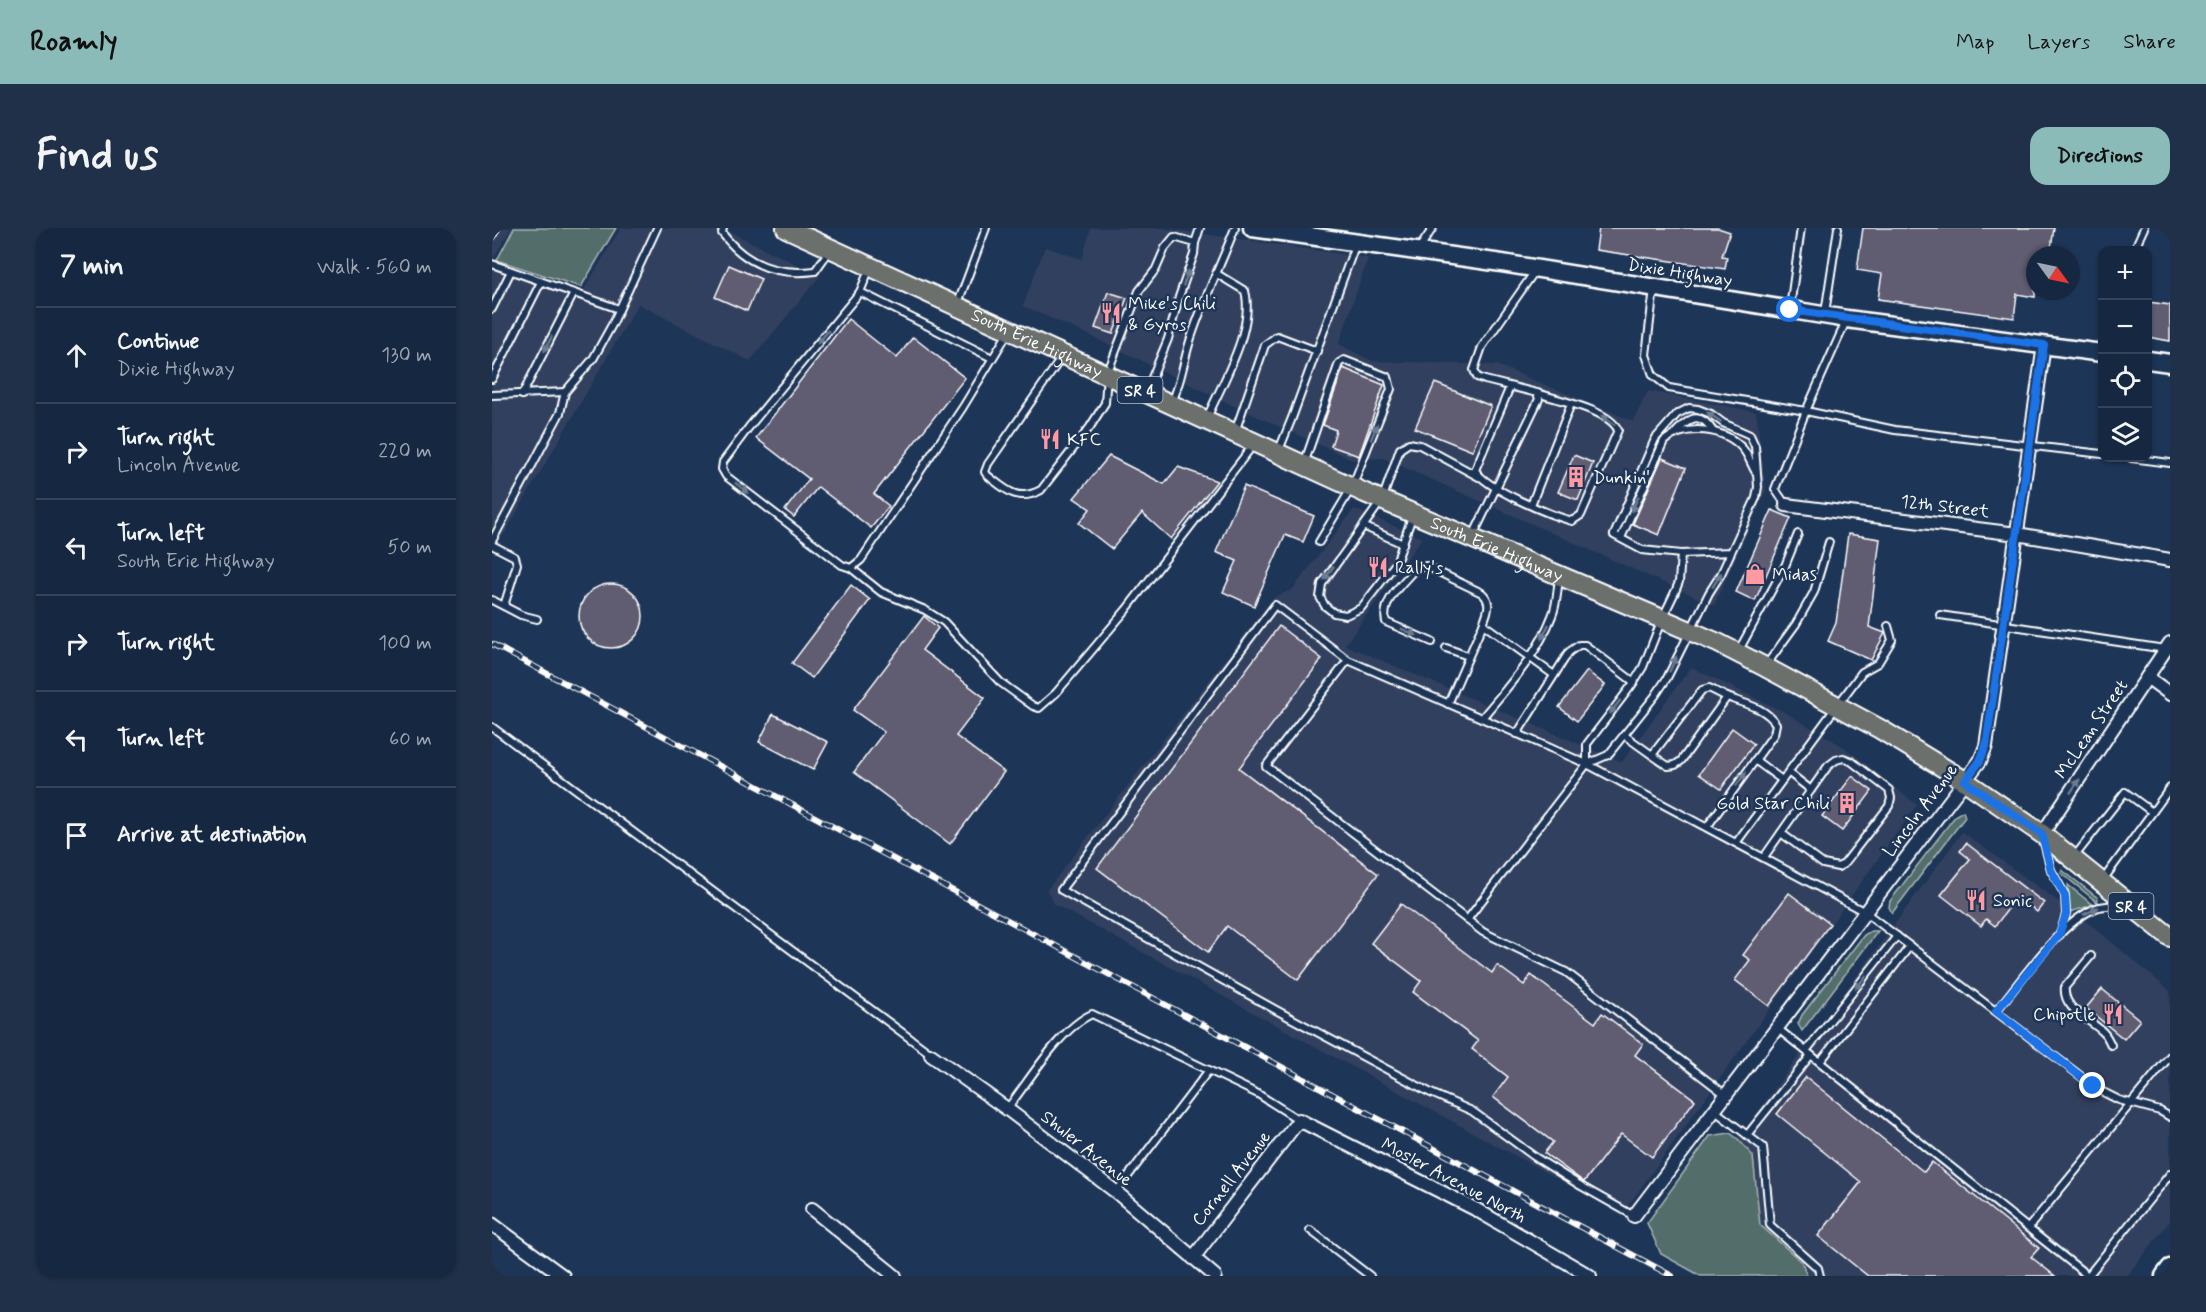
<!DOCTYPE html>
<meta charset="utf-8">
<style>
:root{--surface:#162841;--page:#1f3048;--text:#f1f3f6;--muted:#9ea6b1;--line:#35445a;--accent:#8bbbb9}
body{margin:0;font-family:Mynerve,sans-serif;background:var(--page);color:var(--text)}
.controls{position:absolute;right:18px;top:18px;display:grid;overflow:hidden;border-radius:12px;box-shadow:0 2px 4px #0004}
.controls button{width:54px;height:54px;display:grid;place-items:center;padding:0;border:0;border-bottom:2px solid var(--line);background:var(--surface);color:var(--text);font:30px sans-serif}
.compass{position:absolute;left:1534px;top:18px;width:54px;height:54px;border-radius:50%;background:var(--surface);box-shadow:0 2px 4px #0004;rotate:123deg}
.stop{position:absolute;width:18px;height:18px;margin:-14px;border:4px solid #1a73e8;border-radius:50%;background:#fff}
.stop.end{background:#1a73e8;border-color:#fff;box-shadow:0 2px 6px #0008}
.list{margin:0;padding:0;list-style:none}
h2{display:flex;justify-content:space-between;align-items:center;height:78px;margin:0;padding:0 24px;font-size:26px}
h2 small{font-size:20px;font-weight:400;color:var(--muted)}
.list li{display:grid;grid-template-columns:39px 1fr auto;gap:18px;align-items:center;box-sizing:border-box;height:96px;padding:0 24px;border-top:2px solid var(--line)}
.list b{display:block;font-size:22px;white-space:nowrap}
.list p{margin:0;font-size:20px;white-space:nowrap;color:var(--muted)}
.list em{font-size:20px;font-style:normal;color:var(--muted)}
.icon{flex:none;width:33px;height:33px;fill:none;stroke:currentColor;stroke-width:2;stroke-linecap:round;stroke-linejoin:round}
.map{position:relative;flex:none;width:1678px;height:1048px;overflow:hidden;border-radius:18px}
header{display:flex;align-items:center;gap:36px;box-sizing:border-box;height:84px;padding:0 30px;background:var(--accent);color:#111}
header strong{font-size:28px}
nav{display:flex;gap:33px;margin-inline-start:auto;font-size:21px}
.intro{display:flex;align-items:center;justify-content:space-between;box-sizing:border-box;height:144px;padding:0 36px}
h1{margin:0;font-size:42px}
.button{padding:15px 27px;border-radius:18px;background:var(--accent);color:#111;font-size:21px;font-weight:700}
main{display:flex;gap:36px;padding:0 36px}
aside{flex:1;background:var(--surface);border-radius:18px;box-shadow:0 2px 4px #0004}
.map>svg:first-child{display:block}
</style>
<header>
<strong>Roamly</strong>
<nav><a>Map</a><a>Layers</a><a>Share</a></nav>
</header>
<div class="intro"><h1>Find us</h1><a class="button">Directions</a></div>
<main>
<aside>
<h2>7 min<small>Walk · 560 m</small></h2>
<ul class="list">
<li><svg class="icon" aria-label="ahead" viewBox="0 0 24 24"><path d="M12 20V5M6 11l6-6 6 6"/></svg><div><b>Continue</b><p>Dixie Highway</p></div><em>130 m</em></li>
<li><svg class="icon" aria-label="right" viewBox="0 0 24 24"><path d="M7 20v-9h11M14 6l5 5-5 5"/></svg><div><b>Turn right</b><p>Lincoln Avenue</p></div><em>220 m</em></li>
<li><svg class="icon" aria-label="left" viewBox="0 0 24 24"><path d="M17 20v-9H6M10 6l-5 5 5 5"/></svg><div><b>Turn left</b><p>South Erie Highway</p></div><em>50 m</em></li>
<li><svg class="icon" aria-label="right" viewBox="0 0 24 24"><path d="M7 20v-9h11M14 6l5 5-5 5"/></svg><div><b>Turn right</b></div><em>100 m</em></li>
<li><svg class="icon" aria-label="left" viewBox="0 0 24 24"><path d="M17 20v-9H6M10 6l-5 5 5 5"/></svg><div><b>Turn left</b></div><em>60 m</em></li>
<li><svg class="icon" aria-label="arrive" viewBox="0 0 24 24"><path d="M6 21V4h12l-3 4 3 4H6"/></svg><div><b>Arrive at destination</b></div></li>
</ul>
</aside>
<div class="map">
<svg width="1678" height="1048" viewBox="0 0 1678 1048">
<rect width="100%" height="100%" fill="#1d3557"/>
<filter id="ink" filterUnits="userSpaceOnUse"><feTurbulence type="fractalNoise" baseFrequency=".0167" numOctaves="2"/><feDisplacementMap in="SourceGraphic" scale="12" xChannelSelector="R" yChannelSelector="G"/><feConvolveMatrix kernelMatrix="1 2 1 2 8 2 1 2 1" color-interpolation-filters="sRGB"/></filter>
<g filter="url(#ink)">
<g fill="#31415f">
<polygon points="0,0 19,0 1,31 4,34 92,62 129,0 230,0 328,48 258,133 146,76 13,305 0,321"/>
<polygon points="599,0 670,0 876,30 847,116 880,133 1005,137 1141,193 1156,163 1264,184 1274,263 1222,377 891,230 861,232 738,176 595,106 531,78 553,19 590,31"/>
<polygon points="862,281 930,310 853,417 1130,534 1199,439 1292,484 1352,519 1425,577 1130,986 562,676 555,662 781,370 801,361"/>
<polygon points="1470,604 1604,701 1678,763 1678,993 1635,1048 1315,1048 1310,1034 1268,997 1261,928 1246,911"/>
</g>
<g fill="#536e6b" stroke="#a9b6b5" stroke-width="1.5">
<polygon points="22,0 124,0 89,59 5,32"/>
<polygon points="1471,583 1473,589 1400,685 1397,679 1398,673 1464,587"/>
<polygon points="1570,642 1606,670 1605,674 1569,645"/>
<polygon points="1576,657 1601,677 1578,684"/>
<polygon points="1379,703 1386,703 1310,803 1306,796 1310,787 1372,707"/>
<polygon points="1238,905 1246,911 1261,928 1268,997 1310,1034 1315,1048 1209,1048 1169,1026 1155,995 1218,908"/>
</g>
<g fill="#605c71" stroke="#fff" stroke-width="1.5">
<polygon points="1107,0 1226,0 1238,4 1230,28 1235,29 1233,41 1104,22"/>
<polygon points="1371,0 1562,0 1558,27 1543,27 1543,69 1525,66 1522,90 1386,71 1390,46 1365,42"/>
<polygon points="237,37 269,51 255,83 223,69"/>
<polygon points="616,64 635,70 621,106 603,100"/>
<polygon points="1656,74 1678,77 1678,113 1656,109"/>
<polygon points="356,91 405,130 421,109 473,150 382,266 397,278 379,300 326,259 302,289 293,282 317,251 264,210"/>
<polygon points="851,140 892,157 867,228 839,218 844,202 831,197"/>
<polygon points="943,155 999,178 980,223 923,200"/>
<polygon points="1082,227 1101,235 1086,272 1066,264"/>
<polygon points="617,228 672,256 686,239 725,253 679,311 650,285 620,321 587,295 598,281 582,270"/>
<polygon points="1170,230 1194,240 1167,307 1141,296"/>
<polygon points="752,258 822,288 811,314 793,307 762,378 731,364 745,333 724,324"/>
<polygon points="1280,282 1299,290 1263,373 1244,364"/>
<polygon points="1356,306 1388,311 1377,399 1393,405 1379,432 1336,413 1344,395"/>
<circle cx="119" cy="388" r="32"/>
<polygon points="359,357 378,372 320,450 300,435"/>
<polygon points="432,388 446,400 430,422 493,470 464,508 512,544 458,616 362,544 392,504 361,482"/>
<polygon points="787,398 830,431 747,540 886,646 806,752 735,698 716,724 605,640"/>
<polygon points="1095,443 1113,457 1085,493 1067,479"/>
<polygon points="281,486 336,514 321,542 267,514"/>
<polygon points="1240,500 1262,516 1229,561 1207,546"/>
<polygon points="1360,548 1380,563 1350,603 1330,588"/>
<polygon points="1474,615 1552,675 1545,684 1526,668 1503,698 1494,691 1489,698 1449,667 1478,631 1468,623"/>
<polygon points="1297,665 1338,696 1277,778 1243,752 1258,732 1251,727"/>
<polygon points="909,676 1000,745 1005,737 1032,757 1039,747 1103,795 1110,785 1151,816 1143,827 1203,872 1160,929 1129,906 1092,954 1052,925 1061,914 1001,869 1016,849 980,821 986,813 921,764 929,753 879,715"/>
<polygon points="1610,761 1648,792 1632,811 1594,780"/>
<polygon points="1314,849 1432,944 1440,934 1547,1020 1539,1029 1563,1048 1376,1048 1326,1008 1369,954 1285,886"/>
</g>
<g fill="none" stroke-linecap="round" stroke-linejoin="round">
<defs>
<g id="lane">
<path d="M231,0L230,5C253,36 285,48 323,43L338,22"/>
<polyline points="0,8 4,0"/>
<polyline points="703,15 708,0"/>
<polyline points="926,22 941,0"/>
<polyline points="1642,22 1652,0"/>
<polyline points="0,36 127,81"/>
<polyline points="377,42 368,64 500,130"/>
<polyline points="1162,60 1154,127 1161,147 1177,160 1314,183 1403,202 1610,226"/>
<polyline points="368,64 257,199 231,234 230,241 234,248 350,337 359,340 389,364 433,382 452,394 508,454 541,478 547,480 564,465 634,382 762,216"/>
<polyline points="466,75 494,0"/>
<polyline points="1298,80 1309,0"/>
<polyline points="0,81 19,43"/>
<polyline points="1333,85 1346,0"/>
<path d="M570,129L496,236L493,244L495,247C513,261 525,275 549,262L598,199L613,175L615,146L647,63L664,41L673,20L682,9L703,15L702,26L687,69L676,111L654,164"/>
<polyline points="0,151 49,54"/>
<path d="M1018,159L983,242C994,261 1058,287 1080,293L1089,287L1126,202C1117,182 1066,172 1045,165"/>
<polyline points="0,167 73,164"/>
<polyline points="30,167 82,65"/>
<path d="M680,174C690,152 692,129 700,107C712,71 729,36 743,0"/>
<path d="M715,190C730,155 763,101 753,63L725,46"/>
<polyline points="743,204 773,117 785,108 825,123"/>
<path d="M1183,205C1197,191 1207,181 1221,203"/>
<polyline points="787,222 800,190 864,15"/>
<polyline points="1639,230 1678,235"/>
<polyline points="812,236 847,135 852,132 896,149 899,161 860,259 827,314"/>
<polyline points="1039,277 1079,176"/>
<polyline points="1294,277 1283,261 1314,183 1355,91"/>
<polyline points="921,286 904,335 869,380 854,387 842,385 833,378 828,369 830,356 890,272 908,221 917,215 928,217 987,249"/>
<polyline points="871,298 911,316"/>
<polyline points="980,310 1047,171 1045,165 993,152 985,149 982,142 990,119 1043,43"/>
<path d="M1129,310L1172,213C1194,196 1232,199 1251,221C1256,227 1259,236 1263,243"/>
<polyline points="0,313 68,185 73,164 101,131 121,95 165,0"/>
<polyline points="0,317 23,329 25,336 12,378"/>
<polyline points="359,340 369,332 471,179 516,105"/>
<polyline points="0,372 29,387 45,391"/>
<polyline points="1448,387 1673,421"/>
<path d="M940,414L894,394C889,373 910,356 923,341L934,338L990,365C1001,375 995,384 991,396L1062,447"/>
<polyline points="954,420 976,428"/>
<polyline points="1247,422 1293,338 1306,306"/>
<polyline points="856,432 774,538 991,704 1074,744 1234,867"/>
<polyline points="1275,436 1304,396 1322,364 1337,314"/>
<polyline points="956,476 991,396"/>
<path d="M990,490C1016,458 1045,428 1060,388C1065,377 1065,363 1067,351"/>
<polyline points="0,499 439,826"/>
<polyline points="1025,506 1077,424 1087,417 1093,417 1142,454"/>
<polyline points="1132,507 1160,527 1210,462 1217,460 1235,469 1189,533 1183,537 1176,538 1160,527"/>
<polyline points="1263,532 1290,552"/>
<polyline points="1095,536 1095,516 1140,457 1151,439 1170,391 1183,364 1187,354 1189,326"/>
<path d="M1215,599L1282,506L1284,496C1273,479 1253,476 1235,469"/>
<polyline points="1289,605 1331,636 1346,639 1352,636 1397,578 1399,570 1397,562 1359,533 1351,530 1344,532 1336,538 1319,562"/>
<polyline points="1244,615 1370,444 1386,435 1400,412 1396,398"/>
<polyline points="1552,615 1559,642 1573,667 1574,686 1568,707"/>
<polyline points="1583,628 1633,564 1660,584"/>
<polyline points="1272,629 1319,562 1296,544"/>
<polyline points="1611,652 1678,560"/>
<polyline points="975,692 1095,536 1116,527 1163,468 1175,450 1217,365 1229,346 1264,270 1266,259 1263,218 1258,207 1231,195 1219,186 1206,181 1197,180 1185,186 1163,211 1122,307 1150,322 1189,326 1239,324"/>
<path d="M1599,728L1573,759C1570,782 1599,791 1612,805C1615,808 1617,813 1619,817"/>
<path d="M1504,783C1530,752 1567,695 1604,680C1612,677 1623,678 1632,677"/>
<polyline points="1285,800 1596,1048"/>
<polyline points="1314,823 1405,708"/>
<polyline points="1328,834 1418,718"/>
<path d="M515,881C537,853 568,800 600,786L766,866L807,892"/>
<polyline points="1222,882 1271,919 1278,997 1326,1040 1328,1048"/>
<polyline points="1255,907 1319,827"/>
<polyline points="624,964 717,842"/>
<polyline points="1142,988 1089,958 1043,929 980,883 939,865 784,782 569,662 783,377 856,432 1095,536 1373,684 1607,862 1627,872 1668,883 1678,889"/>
<polyline points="1537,999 1678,828"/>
<polyline points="818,1002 878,1048"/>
<polyline points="1596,1048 1678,946"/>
</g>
<g id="street">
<polyline points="1294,277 1525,306 1678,332"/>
<polyline points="1655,449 1678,466"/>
<polyline points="1550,606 1678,415"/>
<polyline points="439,827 515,881 624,964 723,1048"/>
<polyline points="320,981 403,1048"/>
<polyline points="1142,988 1488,533 1494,518 1552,117"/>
<polyline points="0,996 71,1048"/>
<polyline points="701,1030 807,892 983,981 1098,1048"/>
</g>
<g id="secondary">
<polyline points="760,0 1010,35 1355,91 1610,125"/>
<polyline points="1656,132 1678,135"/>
<polyline points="1672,1048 1678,1040"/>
</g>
<g id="primary">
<path id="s1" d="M294,0L873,265L1170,391L1226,415L1273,439L1388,501L1473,553L1550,606L1678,709"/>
</g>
</defs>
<use href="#lane" stroke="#fff" stroke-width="10"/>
<use href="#street" stroke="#fff" stroke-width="16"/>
<use href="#secondary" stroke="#fff" stroke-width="21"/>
<use href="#primary" stroke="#fff" stroke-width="22"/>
<use href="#lane" stroke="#1d3557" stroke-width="6"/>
<use href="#street" stroke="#1d3557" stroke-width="12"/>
<use href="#secondary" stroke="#1d3557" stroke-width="16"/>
<use href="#primary" stroke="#6c706d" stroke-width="18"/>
<defs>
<polyline id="rail" points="0,416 1180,1048"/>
</defs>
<use href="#rail" stroke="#fff" stroke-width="6"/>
<use href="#rail" stroke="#1d3557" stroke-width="4" stroke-dasharray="11" stroke-linecap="butt"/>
</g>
<defs><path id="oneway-solid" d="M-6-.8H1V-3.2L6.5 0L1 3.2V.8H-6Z" transform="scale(1.5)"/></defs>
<g fill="#6c7c92">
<use href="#oneway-solid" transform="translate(694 50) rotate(-70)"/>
<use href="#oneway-solid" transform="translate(331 109) rotate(130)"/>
<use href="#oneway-solid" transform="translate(56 116) rotate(117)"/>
<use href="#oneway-solid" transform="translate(1222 189) rotate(-146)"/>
<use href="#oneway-solid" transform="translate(1116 192) rotate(-145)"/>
<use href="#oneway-solid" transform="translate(882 204) rotate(-68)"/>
<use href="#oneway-solid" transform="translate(250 260) rotate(38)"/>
<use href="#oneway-solid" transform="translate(1143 276) rotate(115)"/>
<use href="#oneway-solid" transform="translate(837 345) rotate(124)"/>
<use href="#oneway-solid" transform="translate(1225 352) rotate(-58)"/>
<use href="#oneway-solid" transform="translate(917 404) rotate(23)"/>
<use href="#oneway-solid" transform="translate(1053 404) rotate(116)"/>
<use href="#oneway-solid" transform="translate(1181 436) rotate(-65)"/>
<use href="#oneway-solid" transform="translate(1123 479) rotate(127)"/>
<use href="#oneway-solid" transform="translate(1249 551) rotate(-54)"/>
<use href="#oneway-solid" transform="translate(1583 558) rotate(-56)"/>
<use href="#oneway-solid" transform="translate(1599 683) rotate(-26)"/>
<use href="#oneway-solid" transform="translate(1369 754) rotate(129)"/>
</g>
</g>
<g fill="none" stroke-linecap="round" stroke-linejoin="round" filter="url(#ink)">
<polyline stroke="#1a73e8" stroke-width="8" points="1298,82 1552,117 1494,518 1488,533 1473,553 1550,606 1559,642 1573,668 1574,686 1567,707 1504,783 1601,858"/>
</g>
<defs>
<symbol id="restaurant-bare" viewBox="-9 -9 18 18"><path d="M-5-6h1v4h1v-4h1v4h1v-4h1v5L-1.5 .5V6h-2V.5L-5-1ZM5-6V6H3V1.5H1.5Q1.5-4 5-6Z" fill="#ff9aa2" stroke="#1d3557" stroke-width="2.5" paint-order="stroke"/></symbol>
<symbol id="building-bare" viewBox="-9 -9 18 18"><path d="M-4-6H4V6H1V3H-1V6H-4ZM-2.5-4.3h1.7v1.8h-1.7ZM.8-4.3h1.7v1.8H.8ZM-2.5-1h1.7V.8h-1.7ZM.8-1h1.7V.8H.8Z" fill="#ff9aa2" stroke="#1d3557" stroke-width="2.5" paint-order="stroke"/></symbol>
<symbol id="shop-bare" viewBox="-9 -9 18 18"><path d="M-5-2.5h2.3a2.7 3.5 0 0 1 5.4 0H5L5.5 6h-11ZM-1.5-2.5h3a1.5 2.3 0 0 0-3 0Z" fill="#ff9aa2" stroke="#1d3557" stroke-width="2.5" paint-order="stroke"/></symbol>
</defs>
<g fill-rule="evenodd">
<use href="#restaurant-bare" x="604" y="70" width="30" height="30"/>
<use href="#restaurant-bare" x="543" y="196" width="30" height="30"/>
<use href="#building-bare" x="1069" y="234" width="30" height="30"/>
<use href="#restaurant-bare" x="871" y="324" width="30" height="30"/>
<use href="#shop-bare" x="1248" y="331" width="30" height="30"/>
<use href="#building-bare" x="1340" y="560" width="30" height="30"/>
<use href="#restaurant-bare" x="1469" y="657" width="30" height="30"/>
<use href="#restaurant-bare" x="1606" y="771" width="30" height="30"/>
</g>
<g text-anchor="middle" stroke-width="5" stroke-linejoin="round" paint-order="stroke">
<g fill="#1d3557" stroke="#bbc2cd" stroke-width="1.5">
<rect x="625.5" y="149" width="45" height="26" rx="4.5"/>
<rect x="1616.5" y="665" width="45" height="26" rx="4.5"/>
</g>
<g font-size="16" font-weight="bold" fill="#fff">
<text x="648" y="168">SR 4</text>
<text x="1639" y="684">SR 4</text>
</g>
<g font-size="18" fill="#fff" stroke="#1d3557">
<text transform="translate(1188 44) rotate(9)" y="6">Dixie Highway</text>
<text dy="6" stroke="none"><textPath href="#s1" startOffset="276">South Erie Highway</textPath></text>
<text transform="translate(1453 278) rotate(7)" y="6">12th Street</text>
<text dy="6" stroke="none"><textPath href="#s1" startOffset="780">South Erie Highway</textPath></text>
<text transform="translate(1599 501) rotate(-56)" y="6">McLean Street</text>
<text transform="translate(1428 582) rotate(-53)" y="6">Lincoln Avenue</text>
<text transform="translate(595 920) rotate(38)" y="6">Shuler Avenue</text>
<text transform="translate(739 950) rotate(-52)" y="6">Cornell Avenue</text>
<text transform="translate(962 952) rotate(28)" y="6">Mosler Avenue North</text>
</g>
<g font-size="18" fill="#fff" stroke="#1d3557" text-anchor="start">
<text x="636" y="81">Mike's Chili<tspan x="636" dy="21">&amp; Gyros</tspan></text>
<text x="575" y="217">KFC</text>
<text x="1101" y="255">Dunkin'</text>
<text x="903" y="345">Rally's</text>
<text x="1280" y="352">Midas</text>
<text x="1338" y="581" text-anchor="end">Gold Star Chili</text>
<text x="1501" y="678">Sonic</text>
<text x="1604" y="792" text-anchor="end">Chipotle</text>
</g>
</g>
</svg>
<div class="controls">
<button>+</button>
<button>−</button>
<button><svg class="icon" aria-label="locate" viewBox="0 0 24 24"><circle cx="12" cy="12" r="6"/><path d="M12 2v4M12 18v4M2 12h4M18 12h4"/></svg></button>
<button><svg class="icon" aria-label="layers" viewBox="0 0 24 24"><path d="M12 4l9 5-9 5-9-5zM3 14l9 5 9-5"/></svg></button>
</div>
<svg class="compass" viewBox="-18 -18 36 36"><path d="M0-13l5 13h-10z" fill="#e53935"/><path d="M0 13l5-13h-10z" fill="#9ea6b1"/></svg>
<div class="stop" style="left:1298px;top:82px"></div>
<div class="stop end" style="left:1601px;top:858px"></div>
</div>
</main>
